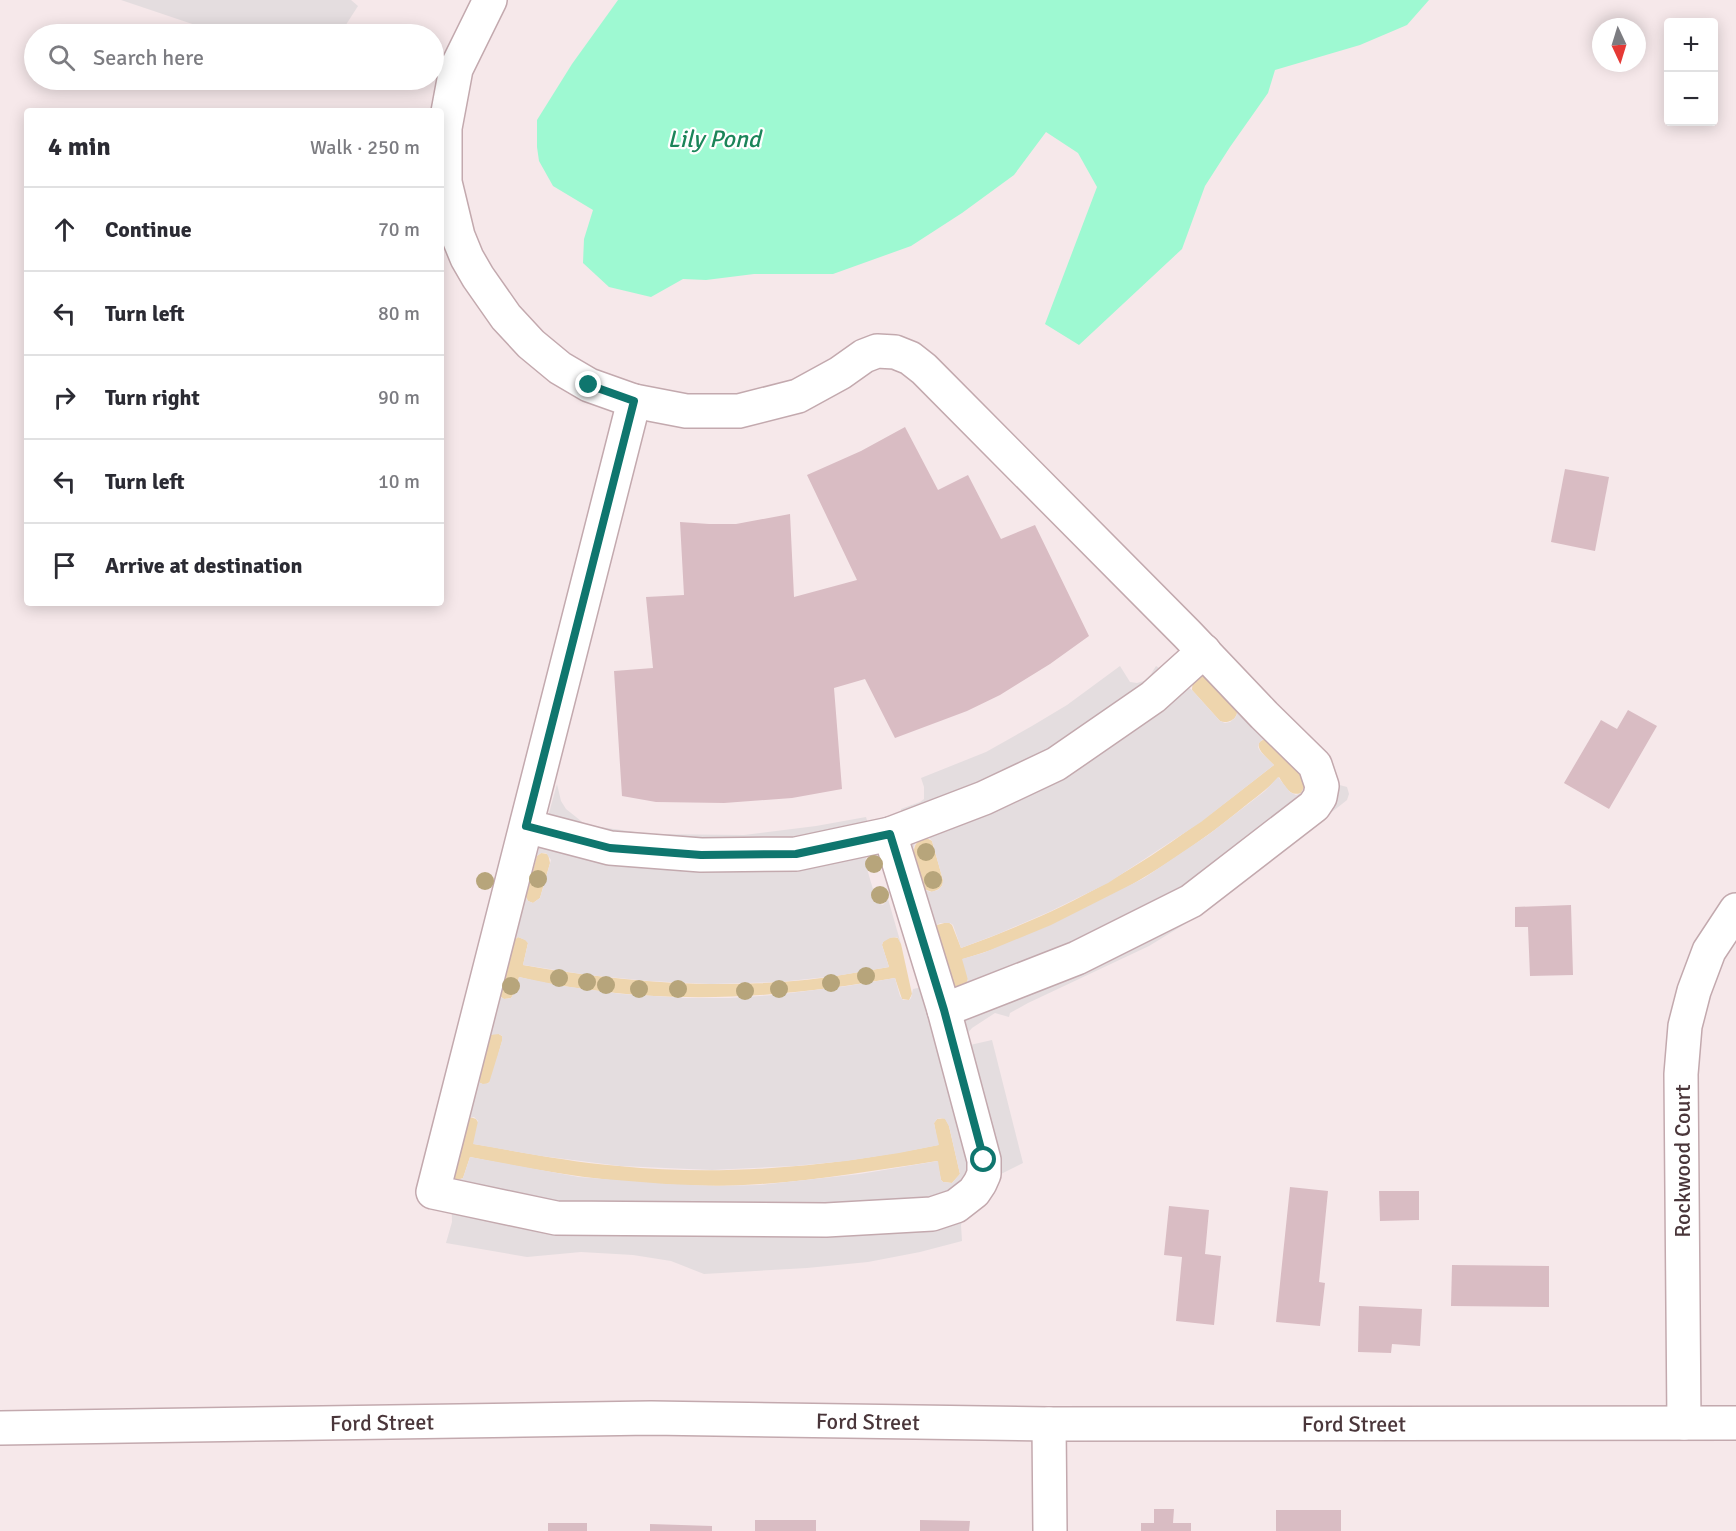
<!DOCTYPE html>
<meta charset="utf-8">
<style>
:root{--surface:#fff;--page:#f7f7f7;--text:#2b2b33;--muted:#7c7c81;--line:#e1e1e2}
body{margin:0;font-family:Signika,sans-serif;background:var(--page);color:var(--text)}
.controls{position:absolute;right:18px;top:18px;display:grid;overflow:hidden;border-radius:6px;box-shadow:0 3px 15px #0003}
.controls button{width:54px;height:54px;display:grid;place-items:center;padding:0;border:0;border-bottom:2px solid var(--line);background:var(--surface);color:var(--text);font:30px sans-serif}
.compass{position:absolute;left:1592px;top:18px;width:54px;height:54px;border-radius:50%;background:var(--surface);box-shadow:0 3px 15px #0003;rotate:176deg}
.stop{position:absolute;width:18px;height:18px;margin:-14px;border:4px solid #0f766e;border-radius:50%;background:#fff}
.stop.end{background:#0f766e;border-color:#fff;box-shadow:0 2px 6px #0008}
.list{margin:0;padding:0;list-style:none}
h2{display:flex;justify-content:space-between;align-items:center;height:78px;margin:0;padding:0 24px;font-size:26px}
h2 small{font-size:20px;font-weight:400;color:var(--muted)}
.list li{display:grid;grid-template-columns:39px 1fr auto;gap:18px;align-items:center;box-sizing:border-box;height:84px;padding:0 24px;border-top:2px solid var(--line)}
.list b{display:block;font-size:22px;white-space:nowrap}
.list em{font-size:20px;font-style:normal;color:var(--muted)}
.icon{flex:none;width:33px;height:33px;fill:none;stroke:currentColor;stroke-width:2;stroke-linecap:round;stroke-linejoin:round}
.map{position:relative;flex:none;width:1736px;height:1531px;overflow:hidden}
.search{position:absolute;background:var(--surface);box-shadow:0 3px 15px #0003;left:24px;top:24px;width:420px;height:66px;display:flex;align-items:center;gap:15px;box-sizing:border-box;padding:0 21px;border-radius:33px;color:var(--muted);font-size:22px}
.panel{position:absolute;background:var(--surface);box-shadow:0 3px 15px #0003;left:24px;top:108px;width:420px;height:498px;border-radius:6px}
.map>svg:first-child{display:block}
</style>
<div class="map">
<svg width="1736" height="1531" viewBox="0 0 1736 1531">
<rect width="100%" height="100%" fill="#f6e8ea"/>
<g fill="#eed5ad">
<path d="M1204,676C1212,678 1231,698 1236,706C1241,717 1229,725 1220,721L1192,690C1192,681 1196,678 1204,676Z"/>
<path d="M1267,739L1302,775L1306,784L1301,793C1289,797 1285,786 1279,777C1267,790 1253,799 1240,810C1162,874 1060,930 963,959L968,978L967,983L960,987L952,988L933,930L937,925L948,922L952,925L961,948C1011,930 1061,909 1108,882C1167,849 1220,807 1274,765C1268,759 1247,742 1267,739Z"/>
<path d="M925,837L932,841L943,880C944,887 938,890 932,892L924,889C919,873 903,845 925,837Z"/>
<polygon points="541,853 548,854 550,863 540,898 533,903 528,901 526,897 537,856"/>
<path d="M518,937L526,940L528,943L523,965C608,980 694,988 780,982C817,980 853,973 889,967L882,945L883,942C886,938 893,936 898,938L901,944L912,994L909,1000L902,999L895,978C793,996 694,1004 591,990C567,987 542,983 519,977L516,990L511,998L504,999L501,997L500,992L514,940Z"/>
<polygon points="497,1033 502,1036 502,1041 491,1081 485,1085 480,1083 478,1078 490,1035"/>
<path d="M470,1117L476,1119L479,1124L474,1144C522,1152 570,1162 619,1166C725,1177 834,1166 938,1145L934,1123L937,1119L945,1118L949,1126L960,1174L952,1183L943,1182L941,1180L937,1161C878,1170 820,1180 761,1184C663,1191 565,1177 470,1157L463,1178L455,1181L453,1178L467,1118Z"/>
</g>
<g fill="#e4dddf">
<polygon points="121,0 351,0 358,6 340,34 222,34"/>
<polygon points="1120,666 1130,682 1137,683 1144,681 1151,674 1156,666 1192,690 1220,721 1225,723 1230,722 1235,718 1237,714 1236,707 1267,739 1262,740 1259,743 1258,747 1260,751 1274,765 1201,822 1108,883 1049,912 998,934 961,948 953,925 950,923 940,923 937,925 933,930 924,889 930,892 938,890 942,886 943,880 932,841 929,838 925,837 915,843 913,850 914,857 901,809 920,802 924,799 924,787 921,778 986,752 1032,726 1067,705"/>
<polygon points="1302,775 1347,787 1349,794 1347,800 1230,893 1185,924 1149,946 1028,1003 1010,1013 1009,1017 995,1013 972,1028 966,1035 970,1045 992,1040 1023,1163 999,1175 963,1220 961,1225 962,1241 920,1252 868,1262 807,1268 704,1274 671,1261 633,1255 581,1252 527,1257 446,1243 452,1222 451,1175 455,1181 463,1178 470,1157 579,1177 666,1184 717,1186 759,1185 860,1174 938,1161 941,1180 943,1182 952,1183 960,1174 949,1126 945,1119 941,1118 937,1119 934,1123 939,1145 899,1153 846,1161 795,1166 712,1170 620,1166 541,1156 473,1144 478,1121 474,1117 467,1118 478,1078 480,1083 483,1084 489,1083 502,1041 502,1036 499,1034 490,1035 500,992 501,997 504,999 511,998 516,990 519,977 563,986 622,994 686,998 729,998 774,995 847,986 895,978 900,996 903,1000 909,1000 911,998 913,989 947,982 952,988 960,987 965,985 968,980 962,959 983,953 1051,925 1144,878 1208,835 1265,791 1278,777 1290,792 1296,795 1301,793 1306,784"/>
<polygon points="557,784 561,801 566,809 586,825 649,834 744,835 816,826 866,817 878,858 871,853 867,855 865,862 877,903 883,905 888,899 901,944 898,938 896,937 890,938 883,942 882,945 889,967 836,976 780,982 711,984 649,981 588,975 523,965 528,943 525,940 518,937 514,940 526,897 528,901 533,903 540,898 551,860 546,853 541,853 537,856"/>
</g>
<polygon fill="#9ef9d2" points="618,0 1429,0 1407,25 1360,45 1275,70 1268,93 1230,147 1205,186 1182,249 1079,345 1045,324 1097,187 1078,153 1046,132 1014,175 962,213 911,246 833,274 754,274 706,280 683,279 651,297 609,287 583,263 584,239 593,210 553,186 539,161 537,147 537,120 572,64"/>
<g fill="#d9bcc3">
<polygon points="905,427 938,490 968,475 1001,539 1035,525 1089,636 1050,664 1000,695 967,711 895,738 865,679 834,688 842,789 792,798 724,803 656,802 622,796 614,671 653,668 646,597 684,595 680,522 709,524 736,524 790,514 794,597 857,580 807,475 861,451"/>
<polygon points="1565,469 1609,477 1595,551 1551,542"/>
<polygon points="1628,710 1657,726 1609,809 1564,783 1601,720 1617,729"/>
<polygon points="1571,905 1573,975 1530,976 1528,927 1515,927 1515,907"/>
<polygon points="1290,1187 1328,1191 1319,1282 1325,1283 1320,1326 1276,1322"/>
<polygon points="1379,1191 1419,1191 1419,1220 1380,1221"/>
<polygon points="1169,1206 1209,1210 1205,1254 1221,1256 1214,1325 1176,1321 1182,1257 1164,1255"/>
<polygon points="1452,1265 1549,1266 1549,1307 1451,1306"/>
<polygon points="1359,1306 1422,1309 1420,1346 1392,1344 1391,1353 1358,1352"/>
<polygon points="1154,1509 1174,1509 1173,1523 1191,1523 1191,1531 1141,1531 1141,1523 1154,1523"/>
<rect x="1276" y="1510" width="65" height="21"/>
<rect x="755" y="1520" width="61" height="11"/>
<polygon points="920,1520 970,1521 969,1531 920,1531"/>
<rect x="548" y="1523" width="39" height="8"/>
<polygon points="650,1524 712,1526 712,1531 650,1531"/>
</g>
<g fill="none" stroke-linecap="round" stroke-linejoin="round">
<defs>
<g id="minor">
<polyline points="490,0 456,69 445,128 445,182 458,236 467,258 478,277 506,317 531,344 560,368 589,385 634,401 433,1192 556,1218 826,1220 932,1214 956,1206 974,1192 980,1183 984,1174 984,1160 944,1010 890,834 796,854 701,855 610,848 526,826"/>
<polyline points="634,401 686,411 739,411 798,396 840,373 864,356 877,351 895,352 910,358 924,369 1187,634 1264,715 1315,765 1322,786 1320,797 1314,806 1191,901 1077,958 944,1010"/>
<polyline points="890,834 984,798 1056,764 1153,697 1204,651"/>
<polyline points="1684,1423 1681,1074 1685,1026 1694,991 1709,951 1736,910"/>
<polyline points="1049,1424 1050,1531"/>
<path id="s1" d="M0,1428L651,1418L1049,1424L1736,1423"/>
</g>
</defs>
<use href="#minor" stroke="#c3a9ae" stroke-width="36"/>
<use href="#minor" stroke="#fff" stroke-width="33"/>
</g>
<g fill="#b7a57b">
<circle cx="926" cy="852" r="9"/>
<circle cx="874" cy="864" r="9"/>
<circle cx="538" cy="879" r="9"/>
<circle cx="933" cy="880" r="9"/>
<circle cx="485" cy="881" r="9"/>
<circle cx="880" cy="895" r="9"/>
<circle cx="866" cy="976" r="9"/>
<circle cx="559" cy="978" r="9"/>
<circle cx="587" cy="982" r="9"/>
<circle cx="831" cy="983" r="9"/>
<circle cx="606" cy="985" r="9"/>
<circle cx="511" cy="986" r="9"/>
<circle cx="639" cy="989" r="9"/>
<circle cx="678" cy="989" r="9"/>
<circle cx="779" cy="989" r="9"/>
<circle cx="745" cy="991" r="9"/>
</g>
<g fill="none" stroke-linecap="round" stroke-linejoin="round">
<polyline stroke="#0f766e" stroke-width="8" points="589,385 634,401 526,826 610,848 701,855 796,854 890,834 944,1010 984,1160"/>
</g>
<g text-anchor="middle" stroke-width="4.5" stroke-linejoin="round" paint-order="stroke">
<g font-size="22" fill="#4a363a" stroke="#fff">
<text transform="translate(1682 1161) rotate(-90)" y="8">Rockwood Court</text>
<text dy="8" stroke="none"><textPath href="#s1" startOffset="868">Ford Street</textPath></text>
<text dy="8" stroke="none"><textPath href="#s1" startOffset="382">Ford Street</textPath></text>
<text dy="8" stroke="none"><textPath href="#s1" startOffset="1354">Ford Street</textPath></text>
</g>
<g font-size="24" font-style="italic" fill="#1b8559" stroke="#fff">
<text x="714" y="147">Lily Pond</text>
</g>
</g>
</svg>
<div class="controls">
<button>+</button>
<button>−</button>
</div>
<svg class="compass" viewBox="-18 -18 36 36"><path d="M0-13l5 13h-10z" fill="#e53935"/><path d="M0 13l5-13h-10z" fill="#7c7c81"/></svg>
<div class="stop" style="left:984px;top:1160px"></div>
<div class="stop end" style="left:589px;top:385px"></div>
<div class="search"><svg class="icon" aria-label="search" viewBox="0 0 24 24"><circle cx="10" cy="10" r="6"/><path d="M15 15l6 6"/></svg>Search here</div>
<section class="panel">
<h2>4 min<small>Walk · 250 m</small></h2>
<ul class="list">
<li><svg class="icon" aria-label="ahead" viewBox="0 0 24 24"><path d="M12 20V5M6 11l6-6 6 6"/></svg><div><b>Continue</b></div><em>70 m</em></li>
<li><svg class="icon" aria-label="left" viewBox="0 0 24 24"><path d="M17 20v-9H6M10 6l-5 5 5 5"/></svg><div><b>Turn left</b></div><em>80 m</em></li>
<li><svg class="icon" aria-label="right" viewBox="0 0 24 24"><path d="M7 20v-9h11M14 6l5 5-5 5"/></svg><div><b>Turn right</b></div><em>90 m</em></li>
<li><svg class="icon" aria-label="left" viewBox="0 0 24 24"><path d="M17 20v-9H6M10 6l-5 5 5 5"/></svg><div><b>Turn left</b></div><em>10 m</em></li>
<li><svg class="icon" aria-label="arrive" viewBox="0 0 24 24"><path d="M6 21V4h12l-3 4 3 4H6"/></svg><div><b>Arrive at destination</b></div></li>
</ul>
</section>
</div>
